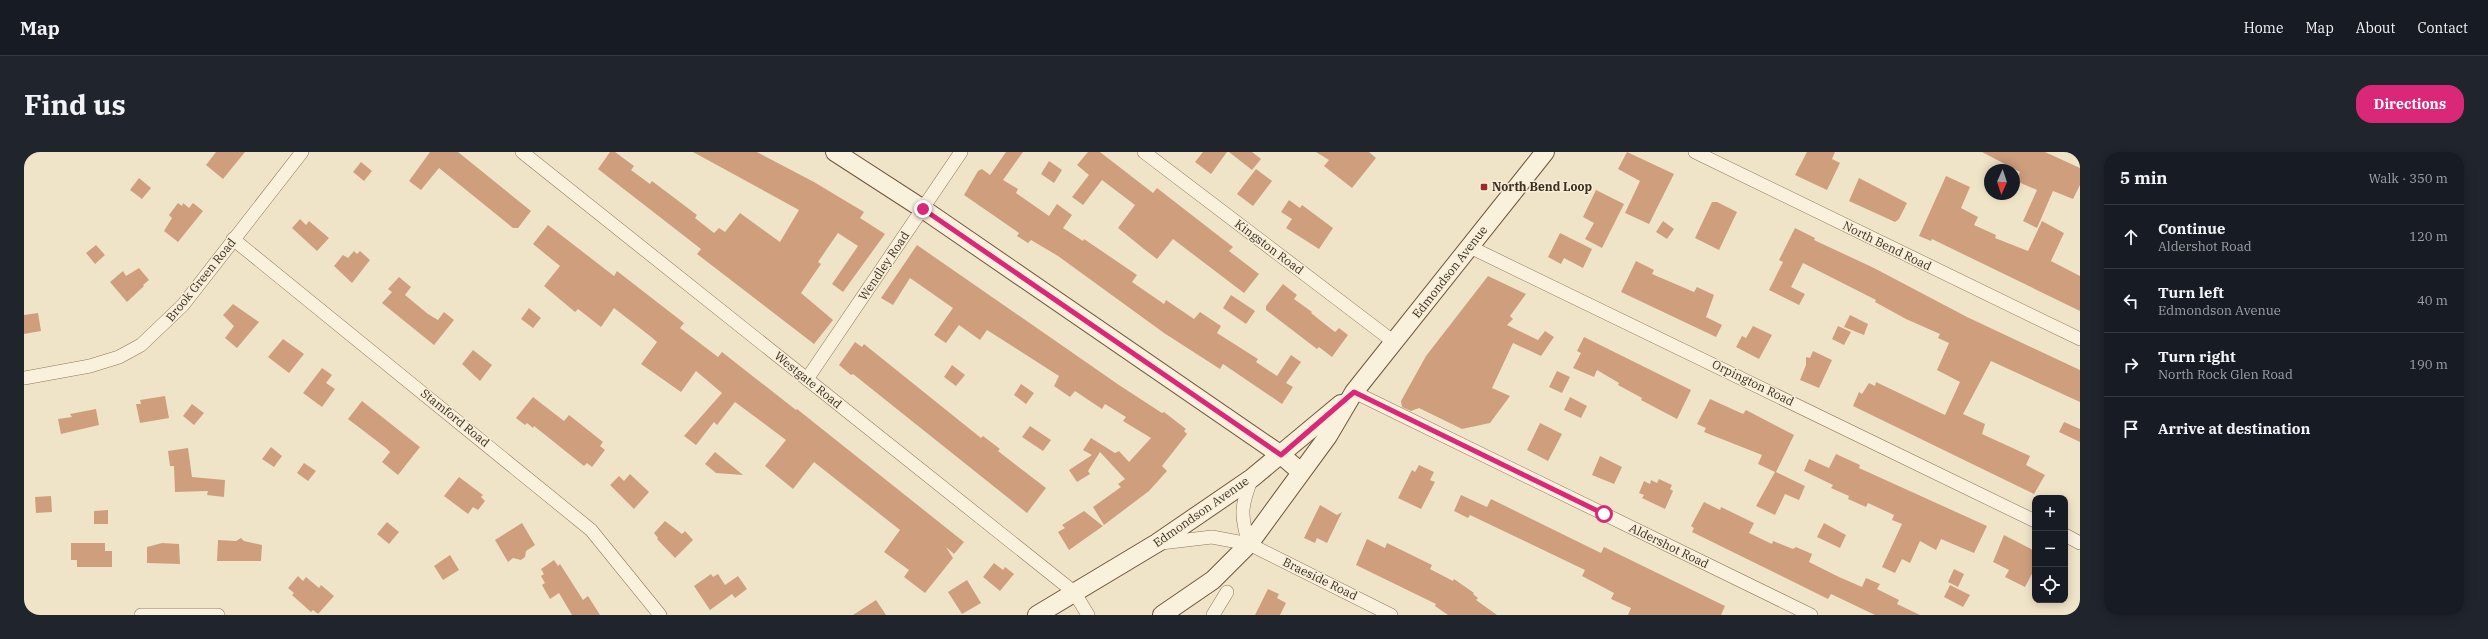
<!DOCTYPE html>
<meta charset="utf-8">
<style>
:root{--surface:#171b24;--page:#20242c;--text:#f1f3f6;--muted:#9ea1a6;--line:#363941;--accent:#db2777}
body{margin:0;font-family:"IBM Plex Serif",serif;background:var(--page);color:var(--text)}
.controls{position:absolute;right:12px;bottom:12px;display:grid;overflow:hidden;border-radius:8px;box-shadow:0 2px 10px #0003}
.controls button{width:36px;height:36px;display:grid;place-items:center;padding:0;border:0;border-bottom:1px solid var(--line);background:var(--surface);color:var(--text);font:20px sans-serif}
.compass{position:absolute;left:1960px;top:12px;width:36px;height:36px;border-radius:50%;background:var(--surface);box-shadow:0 2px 10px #0003;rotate:183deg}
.stop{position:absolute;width:12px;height:12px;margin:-9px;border:3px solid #db2777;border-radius:50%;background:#fff}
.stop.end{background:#db2777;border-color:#fff;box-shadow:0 1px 4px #0008}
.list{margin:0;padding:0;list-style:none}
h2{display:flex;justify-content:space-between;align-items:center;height:52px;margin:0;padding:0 16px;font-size:17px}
h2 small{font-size:13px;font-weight:400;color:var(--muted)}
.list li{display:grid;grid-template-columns:26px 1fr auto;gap:12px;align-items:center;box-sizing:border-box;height:64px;padding:0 16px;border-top:1px solid var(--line)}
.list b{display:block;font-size:15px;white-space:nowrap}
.list p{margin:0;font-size:13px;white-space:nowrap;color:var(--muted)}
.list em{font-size:13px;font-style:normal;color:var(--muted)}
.icon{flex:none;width:22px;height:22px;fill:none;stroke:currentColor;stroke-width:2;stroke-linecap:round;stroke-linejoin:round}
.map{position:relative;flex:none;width:2056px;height:463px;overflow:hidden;border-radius:16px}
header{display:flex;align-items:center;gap:24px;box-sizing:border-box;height:56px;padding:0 20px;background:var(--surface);border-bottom:1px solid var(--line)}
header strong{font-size:19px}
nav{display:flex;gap:22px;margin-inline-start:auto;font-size:14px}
.intro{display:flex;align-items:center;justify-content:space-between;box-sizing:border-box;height:96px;padding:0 24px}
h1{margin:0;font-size:28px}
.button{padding:10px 18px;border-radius:16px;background:var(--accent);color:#fff;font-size:14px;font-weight:700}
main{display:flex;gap:24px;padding:0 24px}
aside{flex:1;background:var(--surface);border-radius:16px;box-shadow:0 2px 10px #0003}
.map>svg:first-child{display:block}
</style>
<header>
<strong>Map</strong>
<nav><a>Home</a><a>Map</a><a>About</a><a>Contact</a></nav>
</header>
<div class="intro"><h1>Find us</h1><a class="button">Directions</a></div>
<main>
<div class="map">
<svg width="2056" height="463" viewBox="0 0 2056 463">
<rect width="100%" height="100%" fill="#f0e4c8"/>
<g fill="#cf9f7d">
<polygon points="192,0 221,0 199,27 182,13"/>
<polygon points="406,0 434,0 507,59 494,76 489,76 415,16 397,38 385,29"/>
<polygon points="586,0 591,0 610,14 607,18 626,32 628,29 673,63 671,66 690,81 695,76 701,80 716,61 756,90 775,58 669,0 733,0 790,30 840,60 836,66 861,82 819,140 808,132 834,94 814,81 794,110 797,112 777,141 809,168 790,192 673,102 677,97 574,17"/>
<polygon points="982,0 999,0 979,28 994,37 992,41 1025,64 1033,52 1048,63 1039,76 1059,89 1060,87 1113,123 1108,130 1140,152 1142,148 1170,167 1176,160 1197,174 1193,181 1234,207 1232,210 1253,224 1267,203 1277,210 1262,231 1269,235 1258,252 1199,212 1196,217 1140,181 1034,104 1007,88 1004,91 993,84 995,81 940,43 954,19 958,17 966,23"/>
<polygon points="1064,0 1076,0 1129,41 1133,36 1209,95 1205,99 1235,122 1220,141 1149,87 1133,107 1120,97 1094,76 1111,53 1078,28 1059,53 1048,45 1065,23 1053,13"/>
<polygon points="1179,0 1203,0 1187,22 1171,10"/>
<polygon points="1205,0 1228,0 1237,7 1228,18"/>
<polygon points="1292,0 1345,0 1352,6 1328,36 1300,14 1305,8"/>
<polygon points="1603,0 1650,22 1625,72 1601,61 1616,29 1594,17"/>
<polygon points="1783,0 1811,0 1808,7 1816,11 1803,38 1771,23"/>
<polygon points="1958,0 2021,0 2056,16 2056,33 2049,47 2029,39 2013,76 1999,69 2013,38 1992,29 1996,20"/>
<polygon points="1025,9 1038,18 1030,31 1017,22"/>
<polygon points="337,10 348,19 340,29 329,20"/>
<polygon points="1232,17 1248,29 1229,54 1213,42"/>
<polygon points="1922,24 1946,35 1937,56 1954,65 1950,73 1972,83 1971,86 2004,99 2018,69 2040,81 2027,109 2056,124 2056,159 1908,87 1907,89 1895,84"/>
<polygon points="115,26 127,36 118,47 106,38"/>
<polygon points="1835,26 1883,51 1875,67 1871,70 1825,49"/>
<polygon points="1572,38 1600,52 1578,96 1561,87 1570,71 1559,65"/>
<polygon points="1265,48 1276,56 1278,53 1309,76 1295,97 1262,76 1268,67 1257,60"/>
<polygon points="1688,50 1693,50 1713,60 1695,98 1671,86"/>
<polygon points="154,51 158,54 159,51 165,56 169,51 179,59 154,90 140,79 148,66 145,63"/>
<polygon points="276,67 282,73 285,69 305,86 293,99 268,76"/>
<polygon points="1639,69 1650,77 1643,87 1632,80"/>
<polygon points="524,73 590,124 593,119 660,171 656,176 694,205 698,200 772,258 773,257 940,390 930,402 922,395 929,406 901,441 880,425 885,418 860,400 876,378 790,310 769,337 741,314 762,288 711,250 693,273 690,270 672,293 660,284 698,241 672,219 657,240 617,212 633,190 626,184 590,156 577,175 554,157 551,160 520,134 536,114 509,92"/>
<polygon points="1771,76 1791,86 1790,88 1850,116 1943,165 2056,218 2056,250 1967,209 1939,262 1961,272 1958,282 2006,304 2002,313 2021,323 2010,342 1829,254 1835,240 1838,242 1845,231 1851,234 1852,230 1921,263 1936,230 1913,218 1925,191 1914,186 1916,182 1882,167 1851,150 1852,148 1779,111 1767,135 1781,142 1775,153 1745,138 1759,110 1755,108"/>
<polygon points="1536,81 1568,97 1559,116 1540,106 1537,112 1524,105"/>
<polygon points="72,93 81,103 71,112 62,101"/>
<polygon points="893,93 1095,233 1138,261 1140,260 1162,277 1160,279 1163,282 1138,314 1143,319 1125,339 1080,373 1069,355 1097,335 1094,332 1101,327 1076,300 1064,319 1066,322 1053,330 1045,318 1068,303 1059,298 1067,286 1091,301 1095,299 1105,310 1127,286 1099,269 1102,265 1081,252 1078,257 1051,239 1046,245 1030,234 1035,224 963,178 956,188 935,173 922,191 910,183 929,156 886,126 869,153 857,146"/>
<polygon points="330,99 333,102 336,99 346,108 328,131 310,114 319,103 324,106"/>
<polygon points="1612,109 1630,118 1628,122 1670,140 1673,135 1690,143 1682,165 1698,173 1692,185 1597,140"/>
<polygon points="115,116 125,128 119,133 120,134 103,150 86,130 99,119 102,124"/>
<polygon points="1464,124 1502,142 1486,164 1489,167 1483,173 1514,188 1521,179 1530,185 1517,204 1489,191 1468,236 1486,244 1466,271 1438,277 1395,256 1387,259 1378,255 1377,249 1402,204"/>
<polygon points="375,125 387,135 381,143 404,162 414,168 420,160 430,168 410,193 358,151 368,140 364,137"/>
<polygon points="1259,132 1273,143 1270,147 1288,160 1287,161 1311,180 1315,176 1324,183 1308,205 1295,195 1293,197 1242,158 1242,154"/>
<polygon points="1207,143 1231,159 1222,172 1199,156"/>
<polygon points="209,152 235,170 213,196 201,186 210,174 199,163"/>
<polygon points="505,156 517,166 509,176 497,167"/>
<polygon points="14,161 17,179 0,182 0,163"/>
<polygon points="1826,163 1844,172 1840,183 1820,175"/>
<polygon points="1729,174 1748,183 1735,207 1712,195 1718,184 1722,186"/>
<polygon points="1814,174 1827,180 1820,193 1808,187"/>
<polygon points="1560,185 1667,238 1653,267 1617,248 1618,246 1594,233 1595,231 1573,218 1570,225 1549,216 1557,201 1553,199"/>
<polygon points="259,187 280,202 265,221 244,205"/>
<polygon points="831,190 838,195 840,192 957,286 959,284 976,297 974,299 1022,336 1003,361 829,222 827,223 815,213"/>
<polygon points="449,198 468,213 456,229 438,212"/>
<polygon points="1789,199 1808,208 1795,236 1776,228 1782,213 1782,205 1786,206"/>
<polygon points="928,213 941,223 932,234 920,225"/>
<polygon points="298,216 308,223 302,231 311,237 298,255 279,241"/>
<polygon points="1533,219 1546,225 1538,241 1525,235"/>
<polygon points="997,232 1010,241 1002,252 990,243"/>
<polygon points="141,244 145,266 116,271 112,252 117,252 116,248"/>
<polygon points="509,245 540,269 545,263 579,290 576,294 581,298 568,315 563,311 560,314 510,274 509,276 503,271 501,273 492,266"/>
<polygon points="1546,245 1563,254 1557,266 1540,258"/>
<polygon points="1686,247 1719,262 1722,258 1770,283 1752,320 1781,334 1775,348 1761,342 1751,363 1732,354 1751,320 1734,312 1738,303 1680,280 1682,276 1673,272"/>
<polygon points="338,249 396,295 374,323 358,310 366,300 362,296 324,267"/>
<polygon points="168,252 180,261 170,273 159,264"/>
<polygon points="72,257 75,273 37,282 34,267 48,265 46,262"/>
<polygon points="2040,270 2056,277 2056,290 2035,280"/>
<polygon points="1516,271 1538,282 1524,309 1503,298"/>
<polygon points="1006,274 1027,288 1019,299 998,285"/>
<polygon points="247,295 258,304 250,315 238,307"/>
<polygon points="164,296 168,325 201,328 200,345 183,343 184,339 151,340 150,314 146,314 144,299"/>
<polygon points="691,300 719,323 692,321 681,312"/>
<polygon points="1812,302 1836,313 1835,316 1963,374 1950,401 1917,387 1912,398 1896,389 1886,411 1878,407 1871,421 1858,415 1878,372 1868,368 1870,363 1844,351 1842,355 1824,347 1825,344 1807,336 1809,333 1780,319 1785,307 1805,316"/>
<polygon points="1576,304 1598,315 1590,332 1568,323"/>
<polygon points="280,311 292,319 284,329 273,321"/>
<polygon points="1395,313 1410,320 1406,328 1411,330 1397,357 1374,346 1388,318 1391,320"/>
<polygon points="606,322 625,340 610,357 586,333 595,324 600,329"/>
<polygon points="435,325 459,343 457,345 461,349 454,358 449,355 444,362 420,344"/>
<polygon points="1635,327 1648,333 1646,337 1649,339 1641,357 1618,346 1620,343 1615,341 1620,329 1626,332 1627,328 1633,331"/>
<polygon points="1437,343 1463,355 1467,347 1577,401 1580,395 1701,454 1697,463 1604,463 1607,456 1587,447 1590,441 1558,424 1561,418 1446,363 1444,366 1430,359"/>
<polygon points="27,344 28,360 12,361 11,345"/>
<polygon points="1680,350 1696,358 1697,355 1730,371 1725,381 1748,392 1749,389 1769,397 1772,395 1788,402 1785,410 1815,425 1838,435 1842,426 1856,432 1853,437 1875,448 1873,452 1896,463 1851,463 1807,442 1804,447 1668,380 1670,376 1667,374"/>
<polygon points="1296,353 1313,363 1318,360 1303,391 1293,386 1291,391 1280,386"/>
<polygon points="84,358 84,372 70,372 70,359"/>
<polygon points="1060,359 1079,374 1045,398 1034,380 1041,376 1038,373"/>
<polygon points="641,369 658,382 661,379 669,388 651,406 633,387 634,386 630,381"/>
<polygon points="363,370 375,380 365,392 353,382"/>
<polygon points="498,371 511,393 502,399 501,405 497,408 489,406 484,410 471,388"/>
<polygon points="1800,371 1822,383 1816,396 1793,385"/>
<polygon points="1980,383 2011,399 2011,416 2001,435 1981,425 1985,418 1969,410"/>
<polygon points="217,386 220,389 238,393 237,409 193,409 194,388 212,389"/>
<polygon points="1343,387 1361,396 1363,391 1408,413 1406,417 1429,429 1430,427 1450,441 1449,442 1454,446 1452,448 1473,463 1424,463 1411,454 1412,452 1332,413"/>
<polygon points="47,391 81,391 81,399 88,399 88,415 53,415 53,408 47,408"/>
<polygon points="138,391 155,392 156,412 123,411 123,395"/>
<polygon points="426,403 435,418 419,428 410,414"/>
<polygon points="530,408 534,414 536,412 559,448 564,444 576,463 548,463 535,441 526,447 518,433 521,431 517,424 520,422 517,417"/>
<polygon points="970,411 979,418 981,415 990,422 976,439 959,425"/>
<polygon points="1930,417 1940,422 1934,435 1924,430"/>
<polygon points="687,422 689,425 694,422 701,433 714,424 723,437 711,446 708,442 686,458 670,434"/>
<polygon points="274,424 279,429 282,425 295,436 297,433 310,444 294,462 289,458 287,460 268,443 270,441 264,436"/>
<polygon points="943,428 957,451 938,462 924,440"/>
<polygon points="1926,433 1946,443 1939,455 1920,445"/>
<polygon points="1244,437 1255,442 1253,446 1262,451 1256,463 1231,463"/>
<polygon points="852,448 862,463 829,463"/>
</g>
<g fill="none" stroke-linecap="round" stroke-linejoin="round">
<defs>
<g id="street">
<polyline points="498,0 1050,440 1064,463"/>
<polyline points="1120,0 1370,190"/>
<polyline points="1671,0 2056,187"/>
<polyline points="209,87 567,378 636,463"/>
<polyline points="1446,95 2011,369"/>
<polyline points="0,226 66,214 95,205 117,193 159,153 278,0"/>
<polyline points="783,227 937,0"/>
<polyline points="1330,240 1787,463"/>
<polyline points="2041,383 2056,391"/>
<polyline points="1137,391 1188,385 1225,392 1367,463"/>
<path d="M1225,392C1216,363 1217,353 1228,326"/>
<polyline points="117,463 194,463"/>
<polyline points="1189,463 1203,440"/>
</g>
<g id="secondary">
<polyline points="811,0 899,57 1257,303 1277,320"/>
<polyline points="1013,463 1133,391 1228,326 1317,252"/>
<polyline points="1138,463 1189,428 1225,392 1304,284 1330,240 1521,0"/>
</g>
</defs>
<use href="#street" stroke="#8d765c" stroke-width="14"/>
<use href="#secondary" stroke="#6f573f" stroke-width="20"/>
<use href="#street" stroke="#faf1dc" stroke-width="13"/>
<use href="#secondary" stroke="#faf1dc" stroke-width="18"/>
</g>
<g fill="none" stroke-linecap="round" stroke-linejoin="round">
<polyline stroke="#db2777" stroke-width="5" points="899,57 1257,303 1330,240 1580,362"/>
</g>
<rect fill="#9e2a2b" stroke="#f7eed8" stroke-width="1.5" x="1456" y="31" width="8" height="8" rx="2"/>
<g text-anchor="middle" stroke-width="3" stroke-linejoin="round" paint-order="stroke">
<g font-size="12" font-weight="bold" fill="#3d2e20" stroke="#f7eed8" text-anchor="start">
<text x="1468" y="39">North Bend Loop</text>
</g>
<g font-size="12" fill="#3d2e20" stroke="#f7eed8">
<text transform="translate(1863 94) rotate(26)" y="4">North Bend Road</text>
<text transform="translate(1245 95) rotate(37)" y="4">Kingston Road</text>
<text transform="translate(860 114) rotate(-56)" y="4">Wendley Road</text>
<text transform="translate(1426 120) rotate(-52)" y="4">Edmondson Avenue</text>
<text transform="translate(177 128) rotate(-51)" y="4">Brook Green Road</text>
<text transform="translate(784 228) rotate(39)" y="4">Westgate Road</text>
<text transform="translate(1729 231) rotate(26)" y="4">Orpington Road</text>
<text transform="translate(431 266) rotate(39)" y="4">Stamford Road</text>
<text transform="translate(1177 360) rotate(-35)" y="4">Edmondson Avenue</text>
<text transform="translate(1645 394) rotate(26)" y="4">Aldershot Road</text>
<text transform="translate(1296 427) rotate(26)" y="4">Braeside Road</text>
</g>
</g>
</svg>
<div class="controls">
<button>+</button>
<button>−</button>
<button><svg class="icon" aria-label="locate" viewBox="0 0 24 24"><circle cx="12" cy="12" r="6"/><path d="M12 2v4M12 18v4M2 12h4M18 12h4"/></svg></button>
</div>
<svg class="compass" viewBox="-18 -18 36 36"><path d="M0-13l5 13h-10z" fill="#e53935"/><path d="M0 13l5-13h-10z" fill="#9ea1a6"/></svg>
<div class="stop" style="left:1580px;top:362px"></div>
<div class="stop end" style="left:899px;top:57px"></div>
</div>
<aside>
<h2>5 min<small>Walk · 350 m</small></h2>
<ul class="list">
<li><svg class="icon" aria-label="ahead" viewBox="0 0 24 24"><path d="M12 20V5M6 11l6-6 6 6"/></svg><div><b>Continue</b><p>Aldershot Road</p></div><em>120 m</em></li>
<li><svg class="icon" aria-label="left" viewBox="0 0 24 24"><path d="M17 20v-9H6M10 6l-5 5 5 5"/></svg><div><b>Turn left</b><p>Edmondson Avenue</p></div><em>40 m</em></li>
<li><svg class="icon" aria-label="right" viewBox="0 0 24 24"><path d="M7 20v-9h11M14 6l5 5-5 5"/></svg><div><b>Turn right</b><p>North Rock Glen Road</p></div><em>190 m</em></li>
<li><svg class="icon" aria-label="arrive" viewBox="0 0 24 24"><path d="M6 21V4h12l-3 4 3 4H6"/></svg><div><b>Arrive at destination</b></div></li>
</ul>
</aside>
</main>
